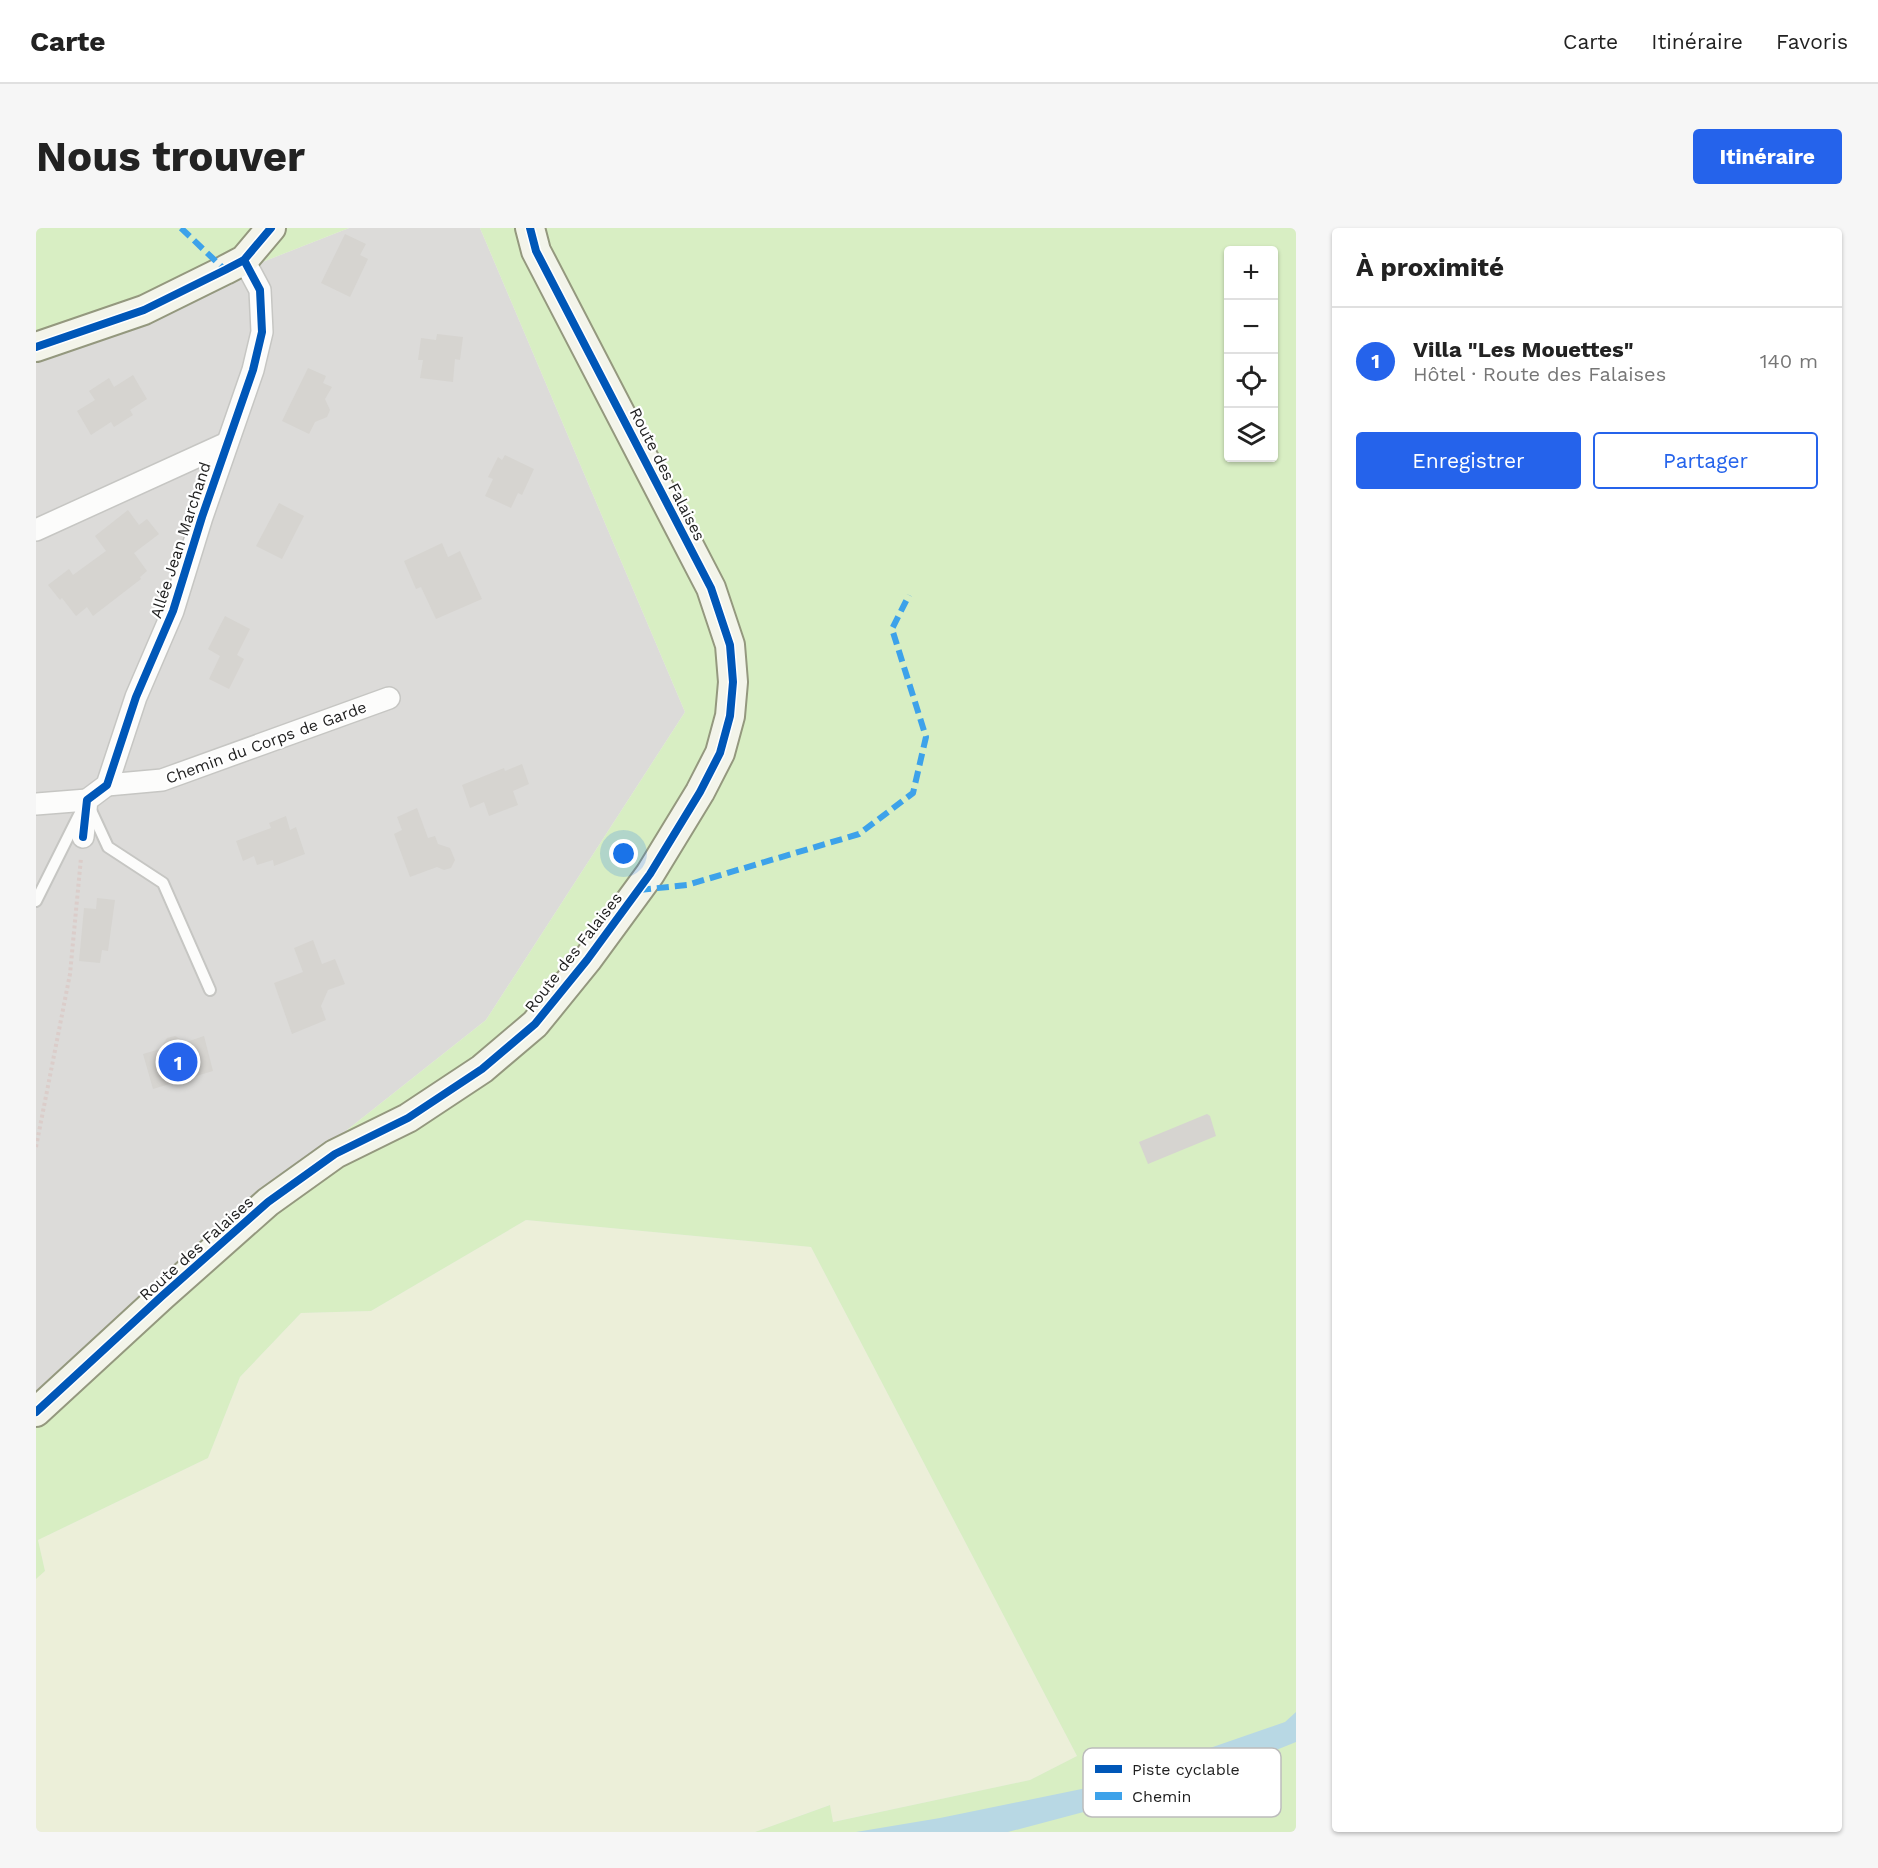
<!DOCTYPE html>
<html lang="fr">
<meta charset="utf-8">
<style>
:root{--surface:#fff;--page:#f6f6f6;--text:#222;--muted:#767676;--line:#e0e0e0;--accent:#2563eb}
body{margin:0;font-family:"Work Sans",sans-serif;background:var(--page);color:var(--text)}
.controls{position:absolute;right:18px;top:18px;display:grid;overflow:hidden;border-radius:6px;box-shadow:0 2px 4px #0004}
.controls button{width:54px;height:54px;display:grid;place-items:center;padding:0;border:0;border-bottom:2px solid var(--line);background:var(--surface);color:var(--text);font:30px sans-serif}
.you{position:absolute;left:588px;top:626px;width:21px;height:21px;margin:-15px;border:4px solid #fff;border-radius:50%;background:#1a73e8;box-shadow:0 0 0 9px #1a73e833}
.badge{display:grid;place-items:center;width:39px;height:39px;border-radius:50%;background:var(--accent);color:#fff;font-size:20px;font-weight:700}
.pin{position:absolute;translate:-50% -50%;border:3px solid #fff;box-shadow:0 2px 6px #0006}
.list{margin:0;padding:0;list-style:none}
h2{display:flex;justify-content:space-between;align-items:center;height:78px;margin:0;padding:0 24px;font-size:26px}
h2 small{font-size:20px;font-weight:400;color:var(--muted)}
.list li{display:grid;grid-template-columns:39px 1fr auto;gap:18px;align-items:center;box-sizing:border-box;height:108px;padding:0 24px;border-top:2px solid var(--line)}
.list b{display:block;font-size:22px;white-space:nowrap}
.list p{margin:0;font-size:20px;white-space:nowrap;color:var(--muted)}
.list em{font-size:20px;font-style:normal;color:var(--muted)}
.actions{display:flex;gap:12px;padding:18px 24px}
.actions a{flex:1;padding:14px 0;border:2px solid var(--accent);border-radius:6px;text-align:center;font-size:21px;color:var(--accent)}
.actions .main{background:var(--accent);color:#fff}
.icon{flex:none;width:33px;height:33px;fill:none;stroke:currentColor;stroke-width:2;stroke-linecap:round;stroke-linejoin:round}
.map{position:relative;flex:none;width:1260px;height:1604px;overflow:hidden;border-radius:6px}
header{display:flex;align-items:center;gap:36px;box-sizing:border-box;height:84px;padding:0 30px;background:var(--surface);border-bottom:2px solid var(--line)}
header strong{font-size:28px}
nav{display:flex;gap:33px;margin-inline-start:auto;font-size:21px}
.intro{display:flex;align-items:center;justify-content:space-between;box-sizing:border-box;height:144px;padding:0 36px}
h1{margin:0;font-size:42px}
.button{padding:15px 27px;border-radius:6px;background:var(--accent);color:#fff;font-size:21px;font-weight:700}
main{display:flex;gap:36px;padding:0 36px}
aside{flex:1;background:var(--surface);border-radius:6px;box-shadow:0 2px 4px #0004}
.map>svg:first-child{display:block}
</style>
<header>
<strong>Carte</strong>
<nav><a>Carte</a><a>Itinéraire</a><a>Favoris</a></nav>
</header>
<div class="intro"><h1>Nous trouver</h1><a class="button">Itinéraire</a></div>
<main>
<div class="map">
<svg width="1260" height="1604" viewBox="0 0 1260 1604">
<rect width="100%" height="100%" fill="#edece7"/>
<polygon fill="#dcdbd9" points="313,0 444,0 649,484 450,792 306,906 0,1167 0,123"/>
<polygon fill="#ecefd9" points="490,992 775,1019 1041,1528 994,1552 796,1594 793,1577 719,1604 0,1604 0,1351 9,1343 2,1312 172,1230 204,1149 265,1085 335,1083"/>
<g fill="#d8eec3" fill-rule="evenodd">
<polygon points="0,0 313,0 0,123"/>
<path d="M444,0H1260V1604H719L794,1577L797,1594L994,1552L1041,1528L775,1019L490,992L335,1083L265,1085L204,1149L172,1230L2,1312L9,1343L0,1351V1167L306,906L450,792L649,484ZM1192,22H1238V230H1192Z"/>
</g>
<polygon fill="#b8d8e4" points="1260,1484 1260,1514 1195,1540 1181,1557 1158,1549 1104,1569 972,1604 820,1604 904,1590 1070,1556 1249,1494"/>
<g fill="#d6d4d0">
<polygon points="309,6 330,16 324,27 332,31 314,69 285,55"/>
<polygon points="401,106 427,109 424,132 419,131 417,154 384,150 387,132 382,132 385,110 400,112"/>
<polygon points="272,140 290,148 287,155 296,159 289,171 294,182 291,189 279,194 273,206 246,193"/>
<polygon points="97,147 111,171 94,182 97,187 78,199 75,194 55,207 41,183 59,172 53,163 73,150 78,159"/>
<polygon points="469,227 498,241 486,267 482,265 475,280 449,268 457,251 452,249 462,229 466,232"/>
<polygon points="243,275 268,288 246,331 220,318"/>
<polygon points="92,282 103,297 111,291 123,306 98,325 111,343 104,349 105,351 57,388 51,379 40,388 26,370 24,372 12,357 33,341 37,347 70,323 59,308"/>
<polygon points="406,315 412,329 424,323 446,371 400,391 385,359 380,361 368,333"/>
<polygon points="189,388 214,401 201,427 208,431 193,461 173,451 184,428 172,421"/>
<polygon points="486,536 493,556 477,563 482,577 453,588 448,574 434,580 426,557 468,540 469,543"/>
<polygon points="381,580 392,610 399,608 402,616 414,620 419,632 415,640 408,642 401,639 374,649 358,606 366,602 361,589"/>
<polygon points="250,588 254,602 260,599 269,626 238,638 237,632 221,637 218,628 207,633 200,613 235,600 233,595"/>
<polygon points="61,670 79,672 72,723 66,722 64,735 43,733 48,680 60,681"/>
<polygon points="277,712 286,736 299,731 309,756 292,762 285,778 290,792 256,806 238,755 267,744 258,720"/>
<polygon points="139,808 150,814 168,808 177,843 117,861 107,826 124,821 131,810"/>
<polygon points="1171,886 1174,888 1180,908 1112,936 1103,914"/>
</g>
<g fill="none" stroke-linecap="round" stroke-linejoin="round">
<defs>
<g id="lane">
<polyline points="53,578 72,619 127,655 174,762"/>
<polyline points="0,673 43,587"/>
</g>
<g id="street">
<polyline points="0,302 191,215"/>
<polyline points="71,557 126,552 353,470"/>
<polyline points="0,576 51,572"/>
<polyline points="47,609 51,572 71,557 100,469 137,383 166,289 217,142 226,104 224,62 208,32"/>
</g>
<g id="secondary">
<polyline points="0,119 108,82 189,42 208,32 235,0"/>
<polyline points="0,1184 126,1068 232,974 299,926 372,890 446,841 499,796 551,732 614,646 664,564 684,525 694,488 697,454 694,417 675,360 500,23 494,0"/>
</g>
</defs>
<use href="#lane" stroke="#c6c6c3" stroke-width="14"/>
<use href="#street" stroke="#c6c6c3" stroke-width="24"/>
<use href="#secondary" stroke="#94987e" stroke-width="32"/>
<polyline stroke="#dbcdca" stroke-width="4" stroke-dasharray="3 3" stroke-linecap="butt" points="0,919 34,746 45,630"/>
<use href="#lane" stroke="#fcfcfb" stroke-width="10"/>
<use href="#street" stroke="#fcfcfb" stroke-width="21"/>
<use href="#secondary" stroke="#f3f4ea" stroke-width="28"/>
<g stroke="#3da2ea" stroke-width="6" stroke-dasharray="12 6" stroke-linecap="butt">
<polyline points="145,0 189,42"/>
<polyline points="603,662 651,657 823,606 877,565 890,509 856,401 873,367"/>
</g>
<defs>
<g id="cycleway">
<polyline points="0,119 108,82 189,42 208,32 235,0"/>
<polyline points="47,609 51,572 71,557 100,469 137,383 166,289 217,142 226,104 224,62 208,32"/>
<polyline points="0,1184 126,1068 232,974 299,926 372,890 446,841 499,796 551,732 614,646 664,564 684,525 694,488 697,454 694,417 675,360 500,23 494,0"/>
</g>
</defs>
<use href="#cycleway" stroke="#fff" stroke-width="11"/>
<use href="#cycleway" stroke="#0057b8" stroke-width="8"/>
</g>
<g text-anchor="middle" stroke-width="4.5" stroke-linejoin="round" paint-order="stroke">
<g font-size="16" fill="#1f1f1f" stroke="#fff">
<text transform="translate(632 246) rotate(63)" y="6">Route des Falaises</text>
<text transform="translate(144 312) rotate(-72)" y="6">Allée Jean Marchand</text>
<text transform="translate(230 514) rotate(-20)" y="6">Chemin du Corps de Garde</text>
<text transform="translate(537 724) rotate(-52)" y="6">Route des Falaises</text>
<text transform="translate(160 1020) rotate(-42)" y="6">Route des Falaises</text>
</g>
</g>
<rect x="1047" y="1520" width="198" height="69" rx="9" fill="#fff" stroke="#bcbcbc" stroke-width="1.5"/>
<rect x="1059" y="1537" width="27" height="8" fill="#0057b8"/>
<rect x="1059" y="1564" width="27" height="8" fill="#3da2ea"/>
<g font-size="16" fill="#1f1f1f">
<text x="1096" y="1547">Piste cyclable</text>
<text x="1096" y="1574">Chemin</text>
</g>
</svg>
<div class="controls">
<button>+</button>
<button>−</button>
<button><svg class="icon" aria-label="locate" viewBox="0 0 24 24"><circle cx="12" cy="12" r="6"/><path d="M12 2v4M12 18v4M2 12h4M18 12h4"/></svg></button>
<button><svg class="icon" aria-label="layers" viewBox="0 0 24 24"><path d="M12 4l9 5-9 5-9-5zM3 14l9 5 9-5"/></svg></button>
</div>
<div class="you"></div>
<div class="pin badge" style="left:142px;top:834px">1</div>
</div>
<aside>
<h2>À proximité<small></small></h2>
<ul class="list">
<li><span class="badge">1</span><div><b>Villa &quot;Les Mouettes&quot;</b><p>Hôtel · Route des Falaises</p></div><em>140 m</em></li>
</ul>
<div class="actions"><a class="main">Enregistrer</a><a>Partager</a></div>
</aside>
</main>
